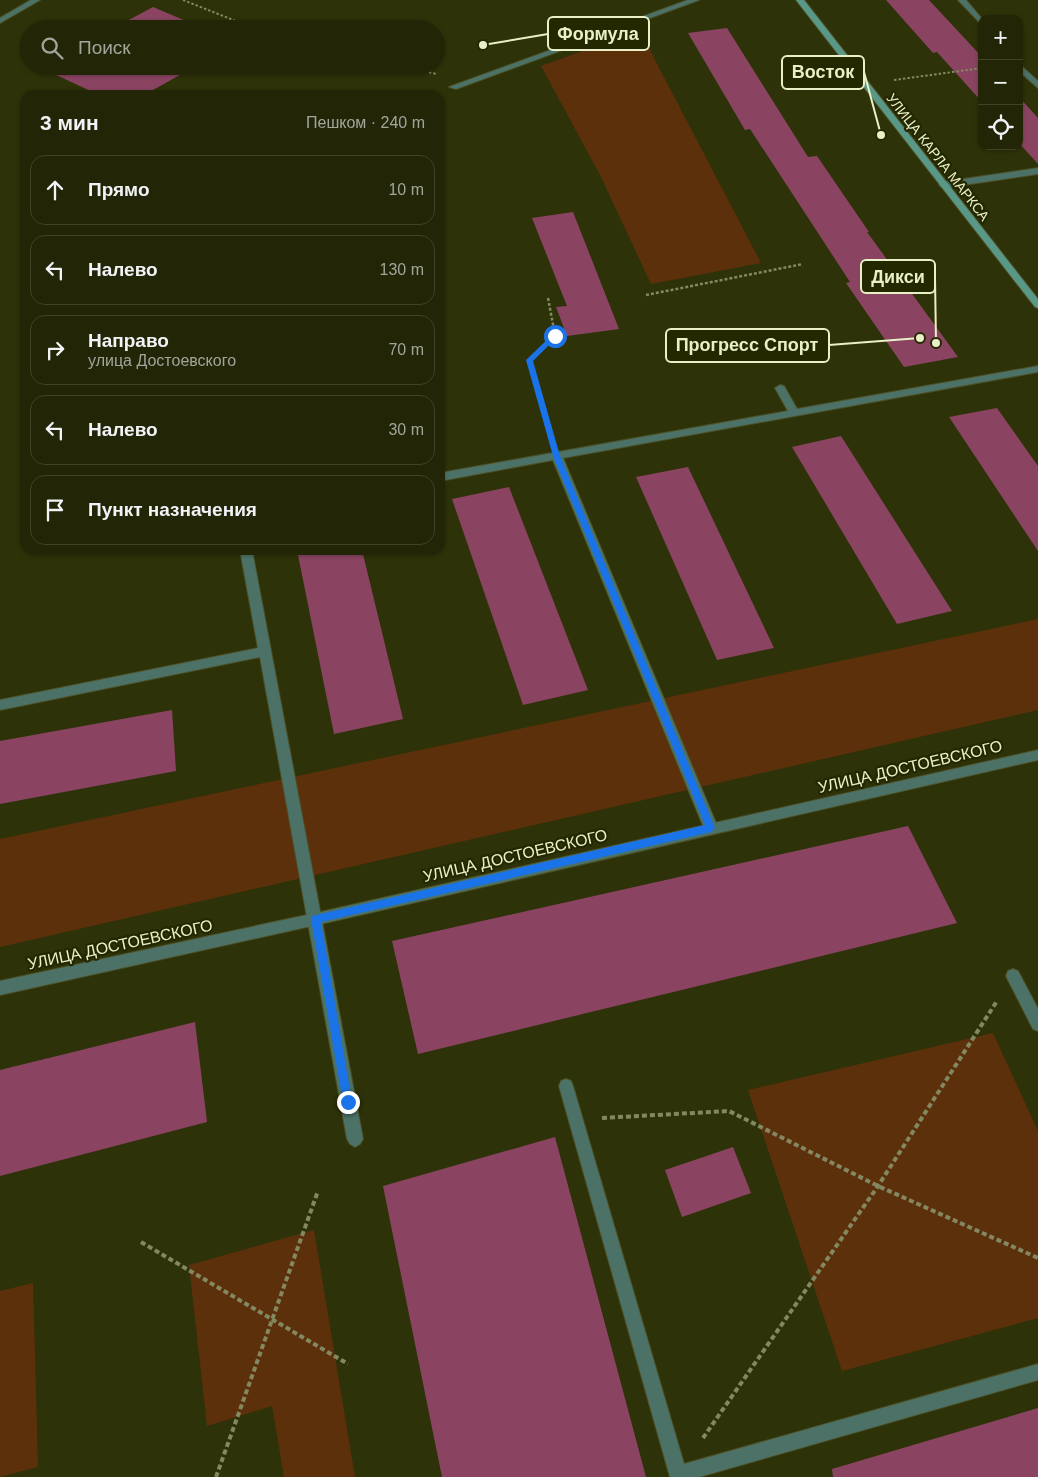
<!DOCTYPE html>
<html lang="ru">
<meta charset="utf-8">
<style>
:root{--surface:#222606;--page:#2a2e10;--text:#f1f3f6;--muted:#a2a59b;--line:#3f4328}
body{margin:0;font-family:Arial,sans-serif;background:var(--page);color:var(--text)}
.controls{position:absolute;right:15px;top:15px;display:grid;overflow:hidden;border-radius:10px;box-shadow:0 1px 4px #0004}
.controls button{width:45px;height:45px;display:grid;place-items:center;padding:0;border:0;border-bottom:1px solid var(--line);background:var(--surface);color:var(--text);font:25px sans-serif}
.stop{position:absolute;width:15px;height:15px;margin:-11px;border:4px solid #1a73e8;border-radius:50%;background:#fff}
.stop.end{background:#1a73e8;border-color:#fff;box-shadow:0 1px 5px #0008}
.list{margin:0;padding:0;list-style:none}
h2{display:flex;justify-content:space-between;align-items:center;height:65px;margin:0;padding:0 20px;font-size:21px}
h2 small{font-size:16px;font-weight:400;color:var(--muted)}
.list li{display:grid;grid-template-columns:32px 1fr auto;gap:15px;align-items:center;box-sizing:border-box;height:70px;margin:0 10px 10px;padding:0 10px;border:1px solid var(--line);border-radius:15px}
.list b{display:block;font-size:19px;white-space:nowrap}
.list p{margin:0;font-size:16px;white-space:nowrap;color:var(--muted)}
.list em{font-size:16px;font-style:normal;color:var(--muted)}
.icon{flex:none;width:28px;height:28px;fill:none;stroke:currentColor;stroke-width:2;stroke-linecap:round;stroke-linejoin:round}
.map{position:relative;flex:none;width:1038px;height:1477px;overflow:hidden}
.search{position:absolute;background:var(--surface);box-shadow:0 1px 4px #0004;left:20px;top:20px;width:425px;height:55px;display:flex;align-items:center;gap:12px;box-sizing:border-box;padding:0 18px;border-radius:28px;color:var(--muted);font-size:19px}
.panel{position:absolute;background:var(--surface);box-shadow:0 1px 4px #0004;left:20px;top:90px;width:425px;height:465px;border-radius:15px}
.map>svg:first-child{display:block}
</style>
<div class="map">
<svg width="1038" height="1477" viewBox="0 0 1038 1477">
<rect width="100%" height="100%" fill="#2e3208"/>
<g fill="#5c300b">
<polygon points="640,30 655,60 761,263 651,284 600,175 541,66"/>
<polygon points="1038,619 1038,710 0,947 0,839"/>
<polygon points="993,1033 1038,1131 1038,1318 842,1371 748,1090"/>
<polygon points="314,1230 355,1477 284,1477 272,1406 207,1426 189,1265"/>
<polygon points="33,1283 38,1467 0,1477 0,1291"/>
</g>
<g fill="#8a4462">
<polygon points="886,0 929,0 982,57 982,102 937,52 933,53"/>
<polygon points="153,7 186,21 172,29 112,29"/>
<polygon points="727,28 808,157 817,156 869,232 867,232 958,357 904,367 846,283 850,282 750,129 745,130 688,33"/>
<polygon points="37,66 196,66 144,95 99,95"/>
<polygon points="1019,97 1038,118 1038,164 1019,143"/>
<polygon points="573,212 619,329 567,336 556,307 567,306 532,218"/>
<polygon points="997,408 1038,466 1038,551 949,417"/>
<polygon points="841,436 952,611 897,624 792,447"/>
<polygon points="688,467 774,648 717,660 636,477"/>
<polygon points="509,487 588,690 523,705 452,499"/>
<polygon points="297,550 362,550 403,719 334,734"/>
<polygon points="172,710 176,771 0,804 0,741"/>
<polygon points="908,826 957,923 418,1054 392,941"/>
<polygon points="195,1022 207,1122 0,1176 0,1070"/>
<polygon points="555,1137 646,1477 442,1477 383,1186"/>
<polygon points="733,1147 751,1193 682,1217 665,1170"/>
<polygon points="1038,1408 1038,1477 833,1477 832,1469"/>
</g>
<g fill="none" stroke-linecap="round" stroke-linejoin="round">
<defs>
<g id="service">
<polygon points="688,0 699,0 456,89 449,87"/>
<polygon points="958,0 966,0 982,19 982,25"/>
<polygon points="1019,64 1038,81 1038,88 1019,71"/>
<polygon points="1038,168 1038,174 943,188 939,185 943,182"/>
<polygon points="1038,366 1038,372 563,458 718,828 716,832 711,834 706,832 704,828 553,460 440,481 440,473 788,411 775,388 780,385 784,386 797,409"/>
<polygon points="240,550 252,550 363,1139 360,1144 355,1147 350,1144 347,1139 260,657 0,710 0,700 258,648"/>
<polygon points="1013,969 1018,971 1038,1009 1038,1031 1033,1029 1006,976 1008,971"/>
<polygon points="566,1079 571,1081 573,1086 684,1464 1038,1364 1038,1380 699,1477 670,1477 559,1086 561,1081"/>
</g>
<g id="minor">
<polygon points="31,0 40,0 0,23 0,18"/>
<polygon points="1038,750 1038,760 316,925 0,995 0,981 316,913"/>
</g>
<polygon id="secondary" points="796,0 804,0 1038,299 1038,308 1035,307"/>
</defs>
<use href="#service" stroke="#4c5027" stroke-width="2"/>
<use href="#minor" stroke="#4c5027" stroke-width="2"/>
<use href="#secondary" stroke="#4c5027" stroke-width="2"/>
<g stroke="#838860" stroke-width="2" stroke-dasharray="2.5 2" stroke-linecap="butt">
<polyline points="183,0 256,29"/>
<polyline points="398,66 437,74"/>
<polyline points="894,80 982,68"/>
</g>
<g stroke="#838860" stroke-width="2.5" stroke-dasharray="3 2" stroke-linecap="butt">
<polyline points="646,295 803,264"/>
<polyline points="548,298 555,335 529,361 550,433"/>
</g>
<g stroke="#838860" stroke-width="4" stroke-dasharray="5 3" stroke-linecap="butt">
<polyline points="602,1118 729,1111 878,1186 1038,1258"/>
<polyline points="141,1242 348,1364"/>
<polyline points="703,1438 878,1186 997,1001"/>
<polyline points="216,1477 318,1191"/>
</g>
<use href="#service" fill="#4c7267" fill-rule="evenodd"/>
<use href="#minor" fill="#4c7267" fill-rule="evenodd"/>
<use href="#secondary" fill="#599787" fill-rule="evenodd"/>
</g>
<polygon fill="#1a73e8" points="553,334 558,336 533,361 560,456 715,828 711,832 321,922 352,1102 348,1107 343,1102 311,919 312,916 705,825 553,456 526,360"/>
<g text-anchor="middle" stroke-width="4.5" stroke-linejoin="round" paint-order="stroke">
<g font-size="14" fill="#e9efc8" stroke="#242800">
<text transform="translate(938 157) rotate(52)" y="5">УЛИЦА КАРЛА МАРКСА</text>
</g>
<g font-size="16" fill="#e9efc8" stroke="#242800">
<text transform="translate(910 766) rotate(-13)" y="6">УЛИЦА ДОСТОЕВСКОГО</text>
<text transform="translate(515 855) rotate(-13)" y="6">УЛИЦА ДОСТОЕВСКОГО</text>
<text transform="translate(120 944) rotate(-12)" y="6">УЛИЦА ДОСТОЕВСКОГО</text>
</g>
</g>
<path fill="none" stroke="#e9efc8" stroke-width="2" d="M483 45L548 34M881 135L864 72M936 343L935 277M920 338L829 345"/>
<g fill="#e9efc8" stroke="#242800" stroke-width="2">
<circle cx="483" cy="45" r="5"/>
<circle cx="881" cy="135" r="5"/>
<circle cx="936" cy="343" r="5"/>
<circle cx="920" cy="338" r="5"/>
</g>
<g fill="#242800" stroke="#e9efc8" stroke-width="2">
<rect x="548" y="17" width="101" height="33" rx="5"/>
<rect x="782" y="56" width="82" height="33" rx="5"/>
<rect x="861" y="260" width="74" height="33" rx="5"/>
<rect x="666" y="329" width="163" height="33" rx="5"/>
</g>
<g font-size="18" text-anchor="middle" font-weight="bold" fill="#e9efc8">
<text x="598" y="40">Формула</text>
<text x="823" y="78">Восток</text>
<text x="898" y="283">Дикси</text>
<text x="747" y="351">Прогресс Спорт</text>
</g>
</svg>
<div class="controls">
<button>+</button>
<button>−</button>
<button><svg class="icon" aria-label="locate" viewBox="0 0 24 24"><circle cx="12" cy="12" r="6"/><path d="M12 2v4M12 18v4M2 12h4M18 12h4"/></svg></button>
</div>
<div class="stop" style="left:555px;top:336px"></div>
<div class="stop end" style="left:348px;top:1102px"></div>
<div class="search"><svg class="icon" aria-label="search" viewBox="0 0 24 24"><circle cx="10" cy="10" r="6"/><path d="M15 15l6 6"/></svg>Поиск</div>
<section class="panel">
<h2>3 мин<small>Пешком · 240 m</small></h2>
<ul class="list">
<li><svg class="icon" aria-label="ahead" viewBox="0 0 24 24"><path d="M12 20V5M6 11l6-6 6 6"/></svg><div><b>Прямо</b></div><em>10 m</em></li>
<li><svg class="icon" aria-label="left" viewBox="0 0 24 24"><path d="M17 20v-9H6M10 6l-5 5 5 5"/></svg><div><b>Налево</b></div><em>130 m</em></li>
<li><svg class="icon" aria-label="right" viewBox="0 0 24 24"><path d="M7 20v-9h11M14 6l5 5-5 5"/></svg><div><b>Направо</b><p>улица Достоевского</p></div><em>70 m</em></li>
<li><svg class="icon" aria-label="left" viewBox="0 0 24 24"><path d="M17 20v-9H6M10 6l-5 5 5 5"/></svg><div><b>Налево</b></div><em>30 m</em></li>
<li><svg class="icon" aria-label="arrive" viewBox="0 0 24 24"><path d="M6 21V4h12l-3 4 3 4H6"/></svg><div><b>Пункт назначения</b></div></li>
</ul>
</section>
</div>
